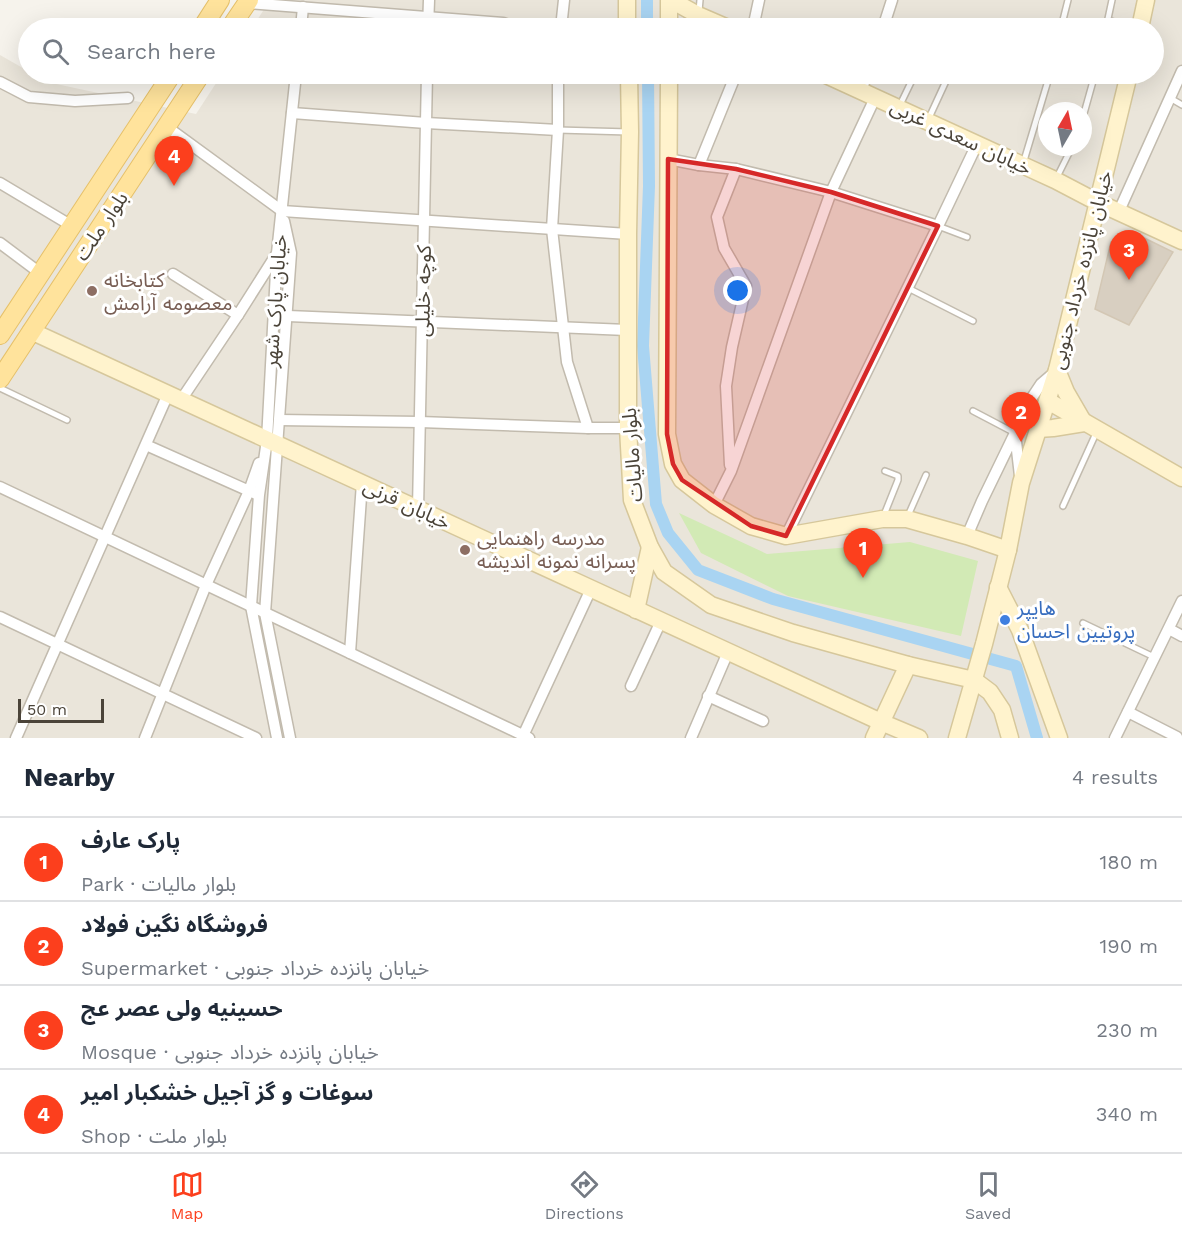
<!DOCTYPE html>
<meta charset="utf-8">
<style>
:root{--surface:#fff;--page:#f2f2f3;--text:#1f2937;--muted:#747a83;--line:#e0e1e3;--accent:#fc3f1d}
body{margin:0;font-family:"Work Sans","Noto Sans Arabic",sans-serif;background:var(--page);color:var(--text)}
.compass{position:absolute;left:1038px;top:102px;width:54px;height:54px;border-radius:50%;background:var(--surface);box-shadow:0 6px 24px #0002;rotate:9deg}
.scale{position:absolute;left:18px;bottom:15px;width:86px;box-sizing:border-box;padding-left:6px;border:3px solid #4b4439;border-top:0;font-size:16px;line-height:21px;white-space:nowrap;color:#4b4439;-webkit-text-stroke:4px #fff;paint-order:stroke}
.you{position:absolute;left:738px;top:291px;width:21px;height:21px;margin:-15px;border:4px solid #fff;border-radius:50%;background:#1a73e8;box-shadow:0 0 0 9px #1a73e833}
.badge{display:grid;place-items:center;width:39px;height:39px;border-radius:50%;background:var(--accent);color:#fff;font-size:20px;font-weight:700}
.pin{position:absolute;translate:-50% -50px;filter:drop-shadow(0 2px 3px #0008)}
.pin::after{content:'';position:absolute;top:32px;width:21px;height:18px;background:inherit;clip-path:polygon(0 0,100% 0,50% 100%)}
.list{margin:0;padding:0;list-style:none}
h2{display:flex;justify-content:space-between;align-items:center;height:78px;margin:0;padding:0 24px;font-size:26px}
h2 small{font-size:20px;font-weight:400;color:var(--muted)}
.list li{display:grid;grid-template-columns:39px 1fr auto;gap:18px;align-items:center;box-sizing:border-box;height:84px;padding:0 24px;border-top:2px solid var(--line)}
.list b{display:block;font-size:22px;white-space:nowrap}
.list p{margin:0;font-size:20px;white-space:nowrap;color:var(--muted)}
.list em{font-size:20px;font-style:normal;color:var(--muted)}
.icon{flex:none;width:33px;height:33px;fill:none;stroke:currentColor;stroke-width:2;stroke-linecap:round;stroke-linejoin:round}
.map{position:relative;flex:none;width:1182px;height:738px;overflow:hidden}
.search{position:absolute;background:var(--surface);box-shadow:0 6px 24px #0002;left:18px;right:18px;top:18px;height:66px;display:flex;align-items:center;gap:15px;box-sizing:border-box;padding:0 21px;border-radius:33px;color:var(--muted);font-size:22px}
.sheet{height:414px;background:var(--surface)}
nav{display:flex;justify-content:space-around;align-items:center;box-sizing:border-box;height:84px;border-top:2px solid var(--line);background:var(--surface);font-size:16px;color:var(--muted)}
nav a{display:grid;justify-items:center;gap:3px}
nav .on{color:var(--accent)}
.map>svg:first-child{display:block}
</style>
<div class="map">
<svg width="1182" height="738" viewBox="0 0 1182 738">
<rect width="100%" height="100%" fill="#f6f3ec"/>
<path fill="#eae5da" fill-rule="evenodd" d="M270,0H1182V738H0V55L28,71V74H32L47,82L196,114L222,74H1154V28H252ZM1047,111H1083V147H1047Z"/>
<polygon fill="#d2eab5" points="679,513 767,554 910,542 978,561 961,636 788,596 701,553"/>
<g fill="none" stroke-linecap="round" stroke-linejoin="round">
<g stroke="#a9d4f2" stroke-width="12">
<polyline points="647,0 647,28"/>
<polyline points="648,74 649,186 643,346 656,504 668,533 698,570 773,599 1016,666 1037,738"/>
</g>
</g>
<polygon fill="#d8cfc1" stroke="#d3c7b4" stroke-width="1.5" points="1132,232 1173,252 1129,325 1095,309 1111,242"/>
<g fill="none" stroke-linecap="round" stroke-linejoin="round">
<defs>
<g id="lane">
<polyline points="699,11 700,0"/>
<polyline points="1108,20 1133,28"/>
<polyline points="1061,28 1068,0"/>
<polyline points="1106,28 1112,0"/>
<polyline points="1170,98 1182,105"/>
<polyline points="899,107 915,74"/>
<polyline points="1083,117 1095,74"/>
<polyline points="928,120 946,81"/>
<polyline points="558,130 629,132"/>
<polyline points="1023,164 1050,74"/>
<polyline points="1056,179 1072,147"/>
<polyline points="938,226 967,237"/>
<polyline points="908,288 973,321"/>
<polyline points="0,388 67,420"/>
<polyline points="973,411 1015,433"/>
<polyline points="1063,506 1097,431"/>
<polyline points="884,515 898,480 898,476 885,471"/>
<polyline points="907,518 926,475"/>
<polyline points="1083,623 1154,657"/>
</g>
<g id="street">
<polyline points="247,3 503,23 518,28"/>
<polyline points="301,28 303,7"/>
<polyline points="428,28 429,0"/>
<polyline points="561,28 564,0"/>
<polyline points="753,28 759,0"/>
<polyline points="883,28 892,0"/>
<polyline points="0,82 29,97 75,101 128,98"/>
<polyline points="861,91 867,74"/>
<polyline points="292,113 426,123 558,130 558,74"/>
<polyline points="167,127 282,211"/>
<polyline points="558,130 552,229 567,362 588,428"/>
<polyline points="668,159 699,165 736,169 831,192 938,226"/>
<polyline points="699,165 736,74"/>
<polyline points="0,183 72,226"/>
<polyline points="282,211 628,234"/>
<polyline points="1119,211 1182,71"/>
<polyline points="284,221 291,253 265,613 290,738"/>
<polyline points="0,243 40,273"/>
<polyline points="173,274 238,315"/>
<polyline points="288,316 627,330"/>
<polyline points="181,400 238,315 276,255"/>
<polyline points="279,420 420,422 588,428 628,428"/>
<polyline points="1015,433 1031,399 1041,384 1055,372"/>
<polyline points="146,445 256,494"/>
<polyline points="730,465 726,386 732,347 746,286 724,248 717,217 736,169"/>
<polyline points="0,487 529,738"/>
<polyline points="714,505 731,471 831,192 875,98"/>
<polyline points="418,509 427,74"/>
<polyline points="786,536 938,226 977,144"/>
<polyline points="967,536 982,501 1015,433 1020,476"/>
<polyline points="0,617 256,738"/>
<polyline points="1169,629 1182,636"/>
<polyline points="350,653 362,483"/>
<polyline points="631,686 661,621"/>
<polyline points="708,696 763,721"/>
<polyline points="1128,712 1177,737"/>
<polyline points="16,738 168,394"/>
<polyline points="145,738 206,585 249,491 259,463"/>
<polyline points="277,738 251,606 259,495 267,440 277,253 296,74"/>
<polyline points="522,738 591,589"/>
<polyline points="691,738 728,652"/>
<polyline points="1115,738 1182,601"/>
</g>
<g id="secondary">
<polyline points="627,0 627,28"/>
<polyline points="671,0 698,15 728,28"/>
<polyline points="669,28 669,0"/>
<polyline points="1140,28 1146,0"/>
<polyline points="629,74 630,132 628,234 628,428 632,500 650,547 664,572 711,605 793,633 908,665 974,680 990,692 1002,710 1010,738"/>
<polyline points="669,74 667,434 673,464 682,480 714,505 751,526 786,536 882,519 907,519 967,536 1008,550"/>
<polyline points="824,74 1055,180 1097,202 1182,241"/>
<polyline points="31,331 881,722 919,738"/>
<polyline points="1048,401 1182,478"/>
<polyline points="1038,429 1053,428 1084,423 1066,392 1057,370"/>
<polyline points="998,587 1020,630 1059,738"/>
<polyline points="636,610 650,547"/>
<polyline points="874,738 908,665"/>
<polyline points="957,738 984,644 1008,550 1021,483 1057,370 1129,74"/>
</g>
<g id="primary">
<polyline points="202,28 220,0"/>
<polyline points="230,28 249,0"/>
<polyline points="0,335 172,74"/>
<polyline points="0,379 201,74"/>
</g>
</defs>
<use href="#lane" stroke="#c2bbae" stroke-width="8"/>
<use href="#street" stroke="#c2bbae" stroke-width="13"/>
<use href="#secondary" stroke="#d6c79b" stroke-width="19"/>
<use href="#primary" stroke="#e6c16a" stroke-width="20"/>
<use href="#lane" stroke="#fff" stroke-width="5"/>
<use href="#street" stroke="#fff" stroke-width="10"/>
<use href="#secondary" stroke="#fff3cd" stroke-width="16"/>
<use href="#primary" stroke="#ffe39c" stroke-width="18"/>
</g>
<path fill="#d62828" fill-opacity="0.2" stroke="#d62828" stroke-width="4.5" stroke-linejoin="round" d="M668,159L736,169L831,192L938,226L786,536L751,526L682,480L673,464L667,434Z"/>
<g fill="#8d6e63" stroke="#fff" stroke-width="2">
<circle cx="92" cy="291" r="6"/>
<circle cx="465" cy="550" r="6"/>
</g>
<circle fill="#3f7fe0" stroke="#fff" stroke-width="2" cx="1005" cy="620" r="6"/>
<g text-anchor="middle" stroke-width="6" stroke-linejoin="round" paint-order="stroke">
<g font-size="20" fill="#4b4439" stroke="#fff">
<text transform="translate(961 137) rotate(25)" y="7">خیابان سعدی غربی</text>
<text transform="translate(101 226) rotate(-56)" y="7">بلوار ملت</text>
<text transform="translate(1081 270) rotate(-76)" y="7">خیابان پانزده خرداد جنوبی</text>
<text transform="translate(423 291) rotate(-89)" y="7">کوچه خلیلی</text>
<text transform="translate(275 301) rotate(-86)" y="7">خیابان پارک شهر</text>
<text transform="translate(632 455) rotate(-94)" y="7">بلوار مالیات</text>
<text transform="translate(407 504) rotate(25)" y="7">خیابان قرنی</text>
</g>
<g font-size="20" fill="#785e54" stroke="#fff" text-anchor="start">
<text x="104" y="287">کتابخانه<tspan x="104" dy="23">معصومه آرامش</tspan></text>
<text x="477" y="545">مدرسه راهنمایی<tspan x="477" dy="23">پسرانه نمونه اندیشه</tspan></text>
</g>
<g font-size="20" fill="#366cbe" stroke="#fff" text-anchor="start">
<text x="1017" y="615">هایپر<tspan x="1017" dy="23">پروتیین احسان</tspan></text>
</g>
</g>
</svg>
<svg class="compass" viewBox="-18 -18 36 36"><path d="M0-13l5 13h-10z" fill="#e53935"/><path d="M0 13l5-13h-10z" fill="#747a83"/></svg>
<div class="scale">50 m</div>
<div class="you"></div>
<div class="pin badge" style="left:863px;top:578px">1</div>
<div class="pin badge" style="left:1021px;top:442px">2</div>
<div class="pin badge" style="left:1129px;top:280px">3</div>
<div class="pin badge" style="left:174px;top:186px">4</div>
<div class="search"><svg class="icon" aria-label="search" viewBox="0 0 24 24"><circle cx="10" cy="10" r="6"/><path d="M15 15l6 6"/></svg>Search here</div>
</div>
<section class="sheet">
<h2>Nearby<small>4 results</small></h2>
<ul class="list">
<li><span class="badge">1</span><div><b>پارک عارف</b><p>Park · بلوار مالیات</p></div><em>180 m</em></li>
<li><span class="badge">2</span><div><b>فروشگاه نگین فولاد</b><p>Supermarket · خیابان پانزده خرداد جنوبی</p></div><em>190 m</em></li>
<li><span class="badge">3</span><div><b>حسینیه ولی عصر عج</b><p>Mosque · خیابان پانزده خرداد جنوبی</p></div><em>230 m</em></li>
<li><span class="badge">4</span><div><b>سوغات و گز آجیل خشکبار امیر</b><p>Shop · بلوار ملت</p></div><em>340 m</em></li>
</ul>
</section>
<nav>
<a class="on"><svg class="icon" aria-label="map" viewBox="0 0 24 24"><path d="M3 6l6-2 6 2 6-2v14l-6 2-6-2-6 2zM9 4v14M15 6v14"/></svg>Map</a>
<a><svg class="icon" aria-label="directions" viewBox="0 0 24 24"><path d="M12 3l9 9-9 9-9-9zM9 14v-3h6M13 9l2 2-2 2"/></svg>Directions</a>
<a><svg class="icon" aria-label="saved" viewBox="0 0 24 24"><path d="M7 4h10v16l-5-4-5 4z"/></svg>Saved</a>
</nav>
